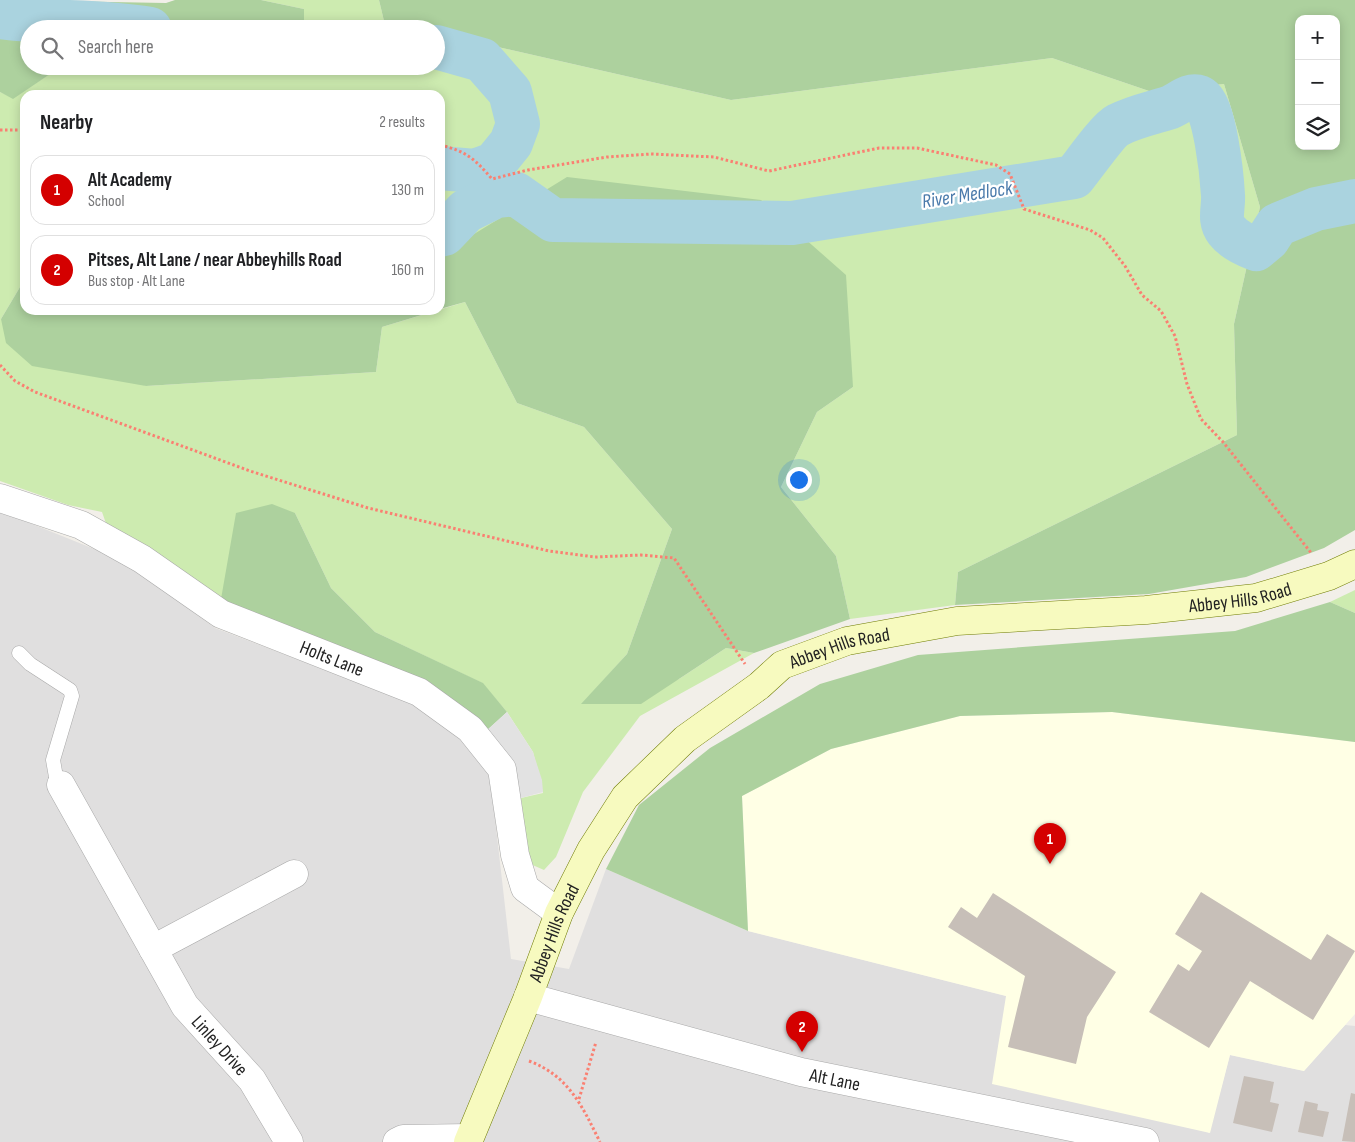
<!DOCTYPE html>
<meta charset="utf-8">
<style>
:root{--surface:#fff;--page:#f6f6f6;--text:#202124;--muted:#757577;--line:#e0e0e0;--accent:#d40000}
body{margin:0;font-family:"Sofia Sans Condensed",sans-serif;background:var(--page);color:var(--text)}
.controls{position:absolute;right:15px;top:15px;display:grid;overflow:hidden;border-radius:10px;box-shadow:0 2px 12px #0003}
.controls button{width:45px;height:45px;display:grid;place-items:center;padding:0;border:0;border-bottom:1px solid var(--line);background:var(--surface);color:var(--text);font:25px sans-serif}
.you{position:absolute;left:798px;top:479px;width:18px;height:18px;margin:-12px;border:4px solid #fff;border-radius:50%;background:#1a73e8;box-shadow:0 0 0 8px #1a73e833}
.badge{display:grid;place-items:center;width:32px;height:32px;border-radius:50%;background:var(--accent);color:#fff;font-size:16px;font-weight:700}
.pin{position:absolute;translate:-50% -41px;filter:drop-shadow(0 1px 2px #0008)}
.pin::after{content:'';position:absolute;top:26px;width:18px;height:15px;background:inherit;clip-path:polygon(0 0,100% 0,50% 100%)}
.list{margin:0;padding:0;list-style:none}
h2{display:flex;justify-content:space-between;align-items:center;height:65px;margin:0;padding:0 20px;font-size:21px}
h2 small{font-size:16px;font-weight:400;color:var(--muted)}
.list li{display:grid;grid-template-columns:32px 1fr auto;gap:15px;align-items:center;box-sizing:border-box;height:70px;margin:0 10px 10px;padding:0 10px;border:1px solid var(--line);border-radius:15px}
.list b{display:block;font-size:19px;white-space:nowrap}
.list p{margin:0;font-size:16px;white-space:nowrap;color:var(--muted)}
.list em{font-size:16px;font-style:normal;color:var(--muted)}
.icon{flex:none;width:28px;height:28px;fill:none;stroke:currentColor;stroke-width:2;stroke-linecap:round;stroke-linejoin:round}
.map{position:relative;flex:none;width:1355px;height:1142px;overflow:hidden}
.search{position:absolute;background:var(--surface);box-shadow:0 2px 12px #0003;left:20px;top:20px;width:425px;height:55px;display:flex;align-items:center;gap:12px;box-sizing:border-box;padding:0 18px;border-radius:28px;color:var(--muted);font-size:19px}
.panel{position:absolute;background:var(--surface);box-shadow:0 2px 12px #0003;left:20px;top:90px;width:425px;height:225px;border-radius:15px}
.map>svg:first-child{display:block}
</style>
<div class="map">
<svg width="1355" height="1142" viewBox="0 0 1355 1142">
<rect width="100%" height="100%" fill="#f2efe9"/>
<polygon fill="#e0dfdf" points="0,511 124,561 215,628 428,709 489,766 511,959 569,969 606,869 748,931 1006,996 1209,1133 1230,1055 1304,1071 1345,1025 1355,1026 1355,1142 0,1142"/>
<polygon fill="#ffffe5" points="1112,712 1355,742 1355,1014 1304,1071 1230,1055 1210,1133 992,1084 1006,996 748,931 742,796 831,749 960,716"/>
<g fill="#cdebb0">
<polygon points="261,0 379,0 384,21 416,29 304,29 304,9"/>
<polygon points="436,33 731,100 1052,58 1152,92 1224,84 1260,207 1234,324 1237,435 958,572 955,605 850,619 836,556 781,487 817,412 853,387 448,250 440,250 440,95 25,95 25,284 20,287 1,319 146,386 376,372 382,327 465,302 517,403 584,427 672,529 627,654 582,704 679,679 726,648 754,653 640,716 583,792 556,857 544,870 528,863 521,798 543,793 533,752 507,712 482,683 375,632 331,588 295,513 221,599 109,532 102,512 68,505 0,481 0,92 13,98 62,66 436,66"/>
<polygon points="1355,590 1355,613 1330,602"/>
</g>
<g fill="#add19e" fill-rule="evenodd">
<polygon points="0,0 166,3 175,0 261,0 304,9 304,29 29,29 29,66 62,66 13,99 0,92"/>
<path d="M379,0H1355V530L1324,548L1246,577L1149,594L955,605L958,572L1237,435L1234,324L1260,207L1224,84L1152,92L1052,58L731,100L436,33V29H416L384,21ZM1299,19H1336V146H1299Z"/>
<polygon points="567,177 761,200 846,275 853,387 817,412 781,487 836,556 850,619 754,653 726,648 641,704 581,704 627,654 672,529 584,427 517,403 465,302 440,309 440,250 448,250"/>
<polygon points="25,284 25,310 438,310 382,327 376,372 146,386 32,366 6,343 1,319 20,287"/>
<polygon points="272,504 295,513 331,588 375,632 483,683 507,712 485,732 221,599 236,513"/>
<polygon points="1330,602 1355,613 1355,742 1112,712 960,716 831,749 742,796 748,931 606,869 639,805 710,748 820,684 918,655 1235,631"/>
</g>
<polygon fill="#e2e2e2" points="507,712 533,752 542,780 543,792 521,798 508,765 485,732"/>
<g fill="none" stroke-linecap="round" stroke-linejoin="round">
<g stroke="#aad3df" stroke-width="44">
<path d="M0,17C50,24 101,20 150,29"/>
<polyline points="436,47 482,60 510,92 518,124 511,143 494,164 475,171 440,168"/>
<path d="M440,235L444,234L466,211L496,196L516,194L553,220L792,223L1074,177C1083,166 1108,130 1118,125C1133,117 1152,113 1168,108C1178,105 1189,93 1199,97C1215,103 1222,178 1223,195C1224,208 1218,220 1227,231C1234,240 1245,245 1256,249L1268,239L1277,225L1316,209L1355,201"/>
</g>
</g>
<g fill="#c7bfb8">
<polygon points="1201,892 1311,960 1327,934 1355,951 1313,1020 1250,981 1209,1048 1149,1012 1178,964 1189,971 1202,951 1175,934"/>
<polygon points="993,893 1116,972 1087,1017 1076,1064 1008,1047 1025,976 948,927 961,907 977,918"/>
<polygon points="1244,1076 1274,1082 1270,1102 1279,1104 1272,1132 1233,1123"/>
<polygon points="1351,1093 1355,1094 1355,1142 1342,1141"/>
<polygon points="1305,1101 1318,1104 1317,1110 1329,1112 1323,1137 1298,1132"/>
</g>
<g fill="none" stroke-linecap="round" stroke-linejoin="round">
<defs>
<polyline id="service" points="19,653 30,664 70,690 72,696 53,760 56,777 61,785"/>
<g id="minor">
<path id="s1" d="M0,498L81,525L142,559L221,614L419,692L470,729L502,769L515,855L525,888L559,913"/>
<path id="s2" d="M61,785L185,1006L252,1080L289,1142"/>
<polyline points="153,949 294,874"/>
<path id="s3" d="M528,997L801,1072L1145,1142"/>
</g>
<polyline id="tertiary" points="397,1142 403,1139 469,1138"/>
<g id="secondary">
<path id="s4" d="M468,1142L528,997L559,913L591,850L625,797L685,739L759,686L782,665L847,641L957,621L1146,610L1256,598L1329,576L1355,564"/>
</g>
</defs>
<use href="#service" stroke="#a9a9a9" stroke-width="15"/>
<use href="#minor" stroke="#a9a9a9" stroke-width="29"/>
<use href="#tertiary" stroke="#a9a9a9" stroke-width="29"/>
<use href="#secondary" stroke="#707d05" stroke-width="29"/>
<g stroke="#fa8072" stroke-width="3" stroke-dasharray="2.5 2.5" stroke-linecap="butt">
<polyline points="0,130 25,130"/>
<path d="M440,145C466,151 475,159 492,179L528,170L607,157L651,154L714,157L769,171L879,148H917L996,165L1010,174L1024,209L1090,230L1103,238L1125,266L1142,295L1161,311L1175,336L1187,384L1201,419L1223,442L1312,554"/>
<polyline points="0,365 15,381 35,392 250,471 368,508 549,551 595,557 641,555 674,558 745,664"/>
<path d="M529,1061C569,1076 582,1106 600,1142"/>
<polyline points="579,1099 596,1042"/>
</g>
<use href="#service" stroke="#fff" stroke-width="14"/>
<use href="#minor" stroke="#fff" stroke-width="28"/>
<use href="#tertiary" stroke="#fff" stroke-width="28"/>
<use href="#secondary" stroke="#f7fabf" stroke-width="28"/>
</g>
<g text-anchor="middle" stroke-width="4.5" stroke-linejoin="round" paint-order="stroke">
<g font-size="19" fill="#222" stroke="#fff">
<text dy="7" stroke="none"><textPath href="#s4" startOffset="1051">Abbey Hills Road</textPath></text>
<text dy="7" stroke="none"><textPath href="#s4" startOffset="646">Abbey Hills Road</textPath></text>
<text dy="7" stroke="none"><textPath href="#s1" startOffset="371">Holts Lane</textPath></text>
<text dy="7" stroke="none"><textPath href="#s4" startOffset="226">Abbey Hills Road</textPath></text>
<text dy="7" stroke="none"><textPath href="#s2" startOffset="306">Linley Drive</textPath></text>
<text dy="7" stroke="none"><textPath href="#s3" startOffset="318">Alt Lane</textPath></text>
</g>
<g font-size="20" font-style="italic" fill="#4a7aab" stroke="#fff">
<text transform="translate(967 194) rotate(-9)" y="7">River Medlock</text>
</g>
</g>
</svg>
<div class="controls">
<button>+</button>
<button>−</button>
<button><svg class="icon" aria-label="layers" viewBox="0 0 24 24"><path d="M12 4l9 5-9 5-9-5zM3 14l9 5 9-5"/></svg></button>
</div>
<div class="you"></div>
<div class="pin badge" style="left:1050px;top:864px">1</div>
<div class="pin badge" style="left:802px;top:1052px">2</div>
<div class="search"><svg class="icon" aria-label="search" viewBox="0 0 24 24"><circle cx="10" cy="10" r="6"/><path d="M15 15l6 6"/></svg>Search here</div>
<section class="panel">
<h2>Nearby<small>2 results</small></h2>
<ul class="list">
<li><span class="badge">1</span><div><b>Alt Academy</b><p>School</p></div><em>130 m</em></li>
<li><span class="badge">2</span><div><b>Pitses, Alt Lane / near Abbeyhills Road</b><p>Bus stop · Alt Lane</p></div><em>160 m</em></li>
</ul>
</section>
</div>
